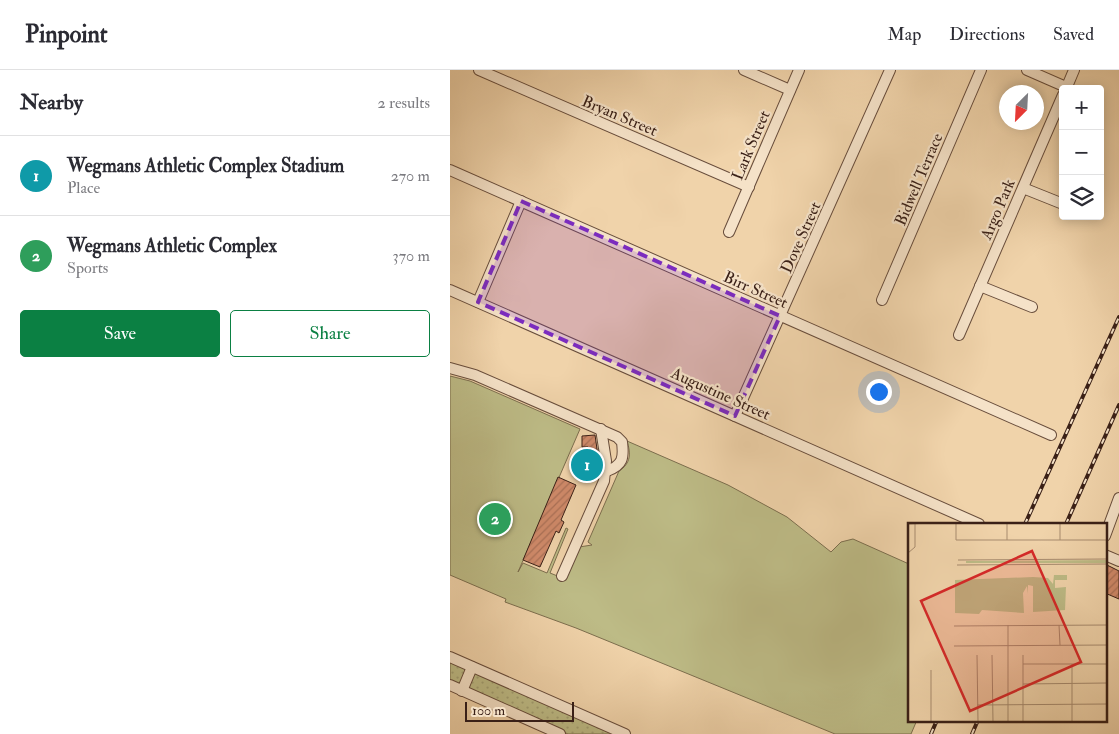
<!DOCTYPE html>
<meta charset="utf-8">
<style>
:root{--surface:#fff;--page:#f2f2f3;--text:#2b2b33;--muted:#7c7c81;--line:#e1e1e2;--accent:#0b8043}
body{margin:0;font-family:"IM FELL Double Pica",serif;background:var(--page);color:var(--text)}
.controls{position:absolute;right:15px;top:15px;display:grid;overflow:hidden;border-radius:5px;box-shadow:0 2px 12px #0003}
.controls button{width:45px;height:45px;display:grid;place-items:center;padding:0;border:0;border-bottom:1px solid var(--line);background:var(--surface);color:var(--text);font:25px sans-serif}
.compass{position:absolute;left:549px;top:15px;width:45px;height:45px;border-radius:50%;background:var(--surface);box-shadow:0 2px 12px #0003;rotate:204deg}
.scale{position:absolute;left:15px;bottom:12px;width:109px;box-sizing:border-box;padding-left:5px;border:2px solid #3a2017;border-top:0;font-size:14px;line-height:18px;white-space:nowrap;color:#3a2017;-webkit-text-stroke:4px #f5e2c8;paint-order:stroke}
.you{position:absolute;left:428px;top:321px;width:18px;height:18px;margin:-12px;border:4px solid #fff;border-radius:50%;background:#1a73e8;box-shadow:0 0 0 8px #1a73e833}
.badge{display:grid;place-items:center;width:32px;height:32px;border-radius:50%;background:var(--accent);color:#fff;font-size:16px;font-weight:700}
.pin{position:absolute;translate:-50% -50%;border:2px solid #fff;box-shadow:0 1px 5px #0006}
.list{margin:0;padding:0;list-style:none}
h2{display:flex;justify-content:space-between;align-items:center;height:65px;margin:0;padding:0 20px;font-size:21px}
h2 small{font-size:16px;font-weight:400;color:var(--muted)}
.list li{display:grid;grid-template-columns:32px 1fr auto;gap:15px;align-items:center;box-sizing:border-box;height:80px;padding:0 20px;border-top:1px solid var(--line)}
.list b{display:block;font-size:19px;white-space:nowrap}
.list p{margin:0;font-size:16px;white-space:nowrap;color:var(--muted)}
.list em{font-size:16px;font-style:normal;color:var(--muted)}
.actions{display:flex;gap:10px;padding:15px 20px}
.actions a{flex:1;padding:11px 0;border:1px solid var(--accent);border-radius:5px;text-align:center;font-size:18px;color:var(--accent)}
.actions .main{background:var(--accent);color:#fff}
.icon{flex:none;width:28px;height:28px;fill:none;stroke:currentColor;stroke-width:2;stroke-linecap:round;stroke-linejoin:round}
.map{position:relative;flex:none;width:669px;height:664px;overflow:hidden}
header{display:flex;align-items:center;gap:30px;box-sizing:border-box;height:70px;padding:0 25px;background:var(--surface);border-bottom:1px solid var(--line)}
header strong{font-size:24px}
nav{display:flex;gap:28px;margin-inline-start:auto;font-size:18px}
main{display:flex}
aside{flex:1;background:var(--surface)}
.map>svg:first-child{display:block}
</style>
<header>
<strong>Pinpoint</strong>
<nav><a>Map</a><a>Directions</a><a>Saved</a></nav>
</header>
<main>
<aside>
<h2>Nearby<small>2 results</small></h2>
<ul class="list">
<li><span class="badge" style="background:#0f9aa8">1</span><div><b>Wegmans Athletic Complex Stadium</b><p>Place</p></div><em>270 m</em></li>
<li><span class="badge" style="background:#2e9e5b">2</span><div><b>Wegmans Athletic Complex</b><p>Sports</p></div><em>370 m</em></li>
</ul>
<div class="actions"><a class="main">Save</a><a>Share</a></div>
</aside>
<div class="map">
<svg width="669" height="664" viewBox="0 0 669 664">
<defs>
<pattern id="park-dots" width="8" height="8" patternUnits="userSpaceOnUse" patternTransform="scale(1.25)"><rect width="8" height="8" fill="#bdbb86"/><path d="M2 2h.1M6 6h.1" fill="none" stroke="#a3a073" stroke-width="1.8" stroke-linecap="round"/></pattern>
<pattern id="building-hatch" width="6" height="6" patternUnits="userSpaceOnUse" patternTransform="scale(1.25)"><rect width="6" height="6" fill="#d08a6a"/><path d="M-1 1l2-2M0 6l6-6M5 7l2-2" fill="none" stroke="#aa7056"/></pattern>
</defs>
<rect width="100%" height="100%" fill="#f0d3aa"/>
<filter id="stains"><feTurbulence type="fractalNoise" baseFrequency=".004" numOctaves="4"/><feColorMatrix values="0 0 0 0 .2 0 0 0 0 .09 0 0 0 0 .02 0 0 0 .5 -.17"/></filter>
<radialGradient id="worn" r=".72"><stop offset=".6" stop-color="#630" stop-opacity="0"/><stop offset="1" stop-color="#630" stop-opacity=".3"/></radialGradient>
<path fill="#bdbb86" stroke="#7c6e4e" d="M0,306L20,311L130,359L68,502L73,493L97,503L116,458L118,459L100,503L115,509L129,477L142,475L138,472L169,401C181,393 181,384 177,371L278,415L337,447L381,482L391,472L403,469L459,494V650H467L461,664H385L126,558L55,532L56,529L0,505Z"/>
<polygon fill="url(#park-dots)" stroke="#7c6e4e" points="0,591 165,664 118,664 0,612"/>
<g fill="url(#building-hatch)" stroke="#3a2017">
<polygon points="145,365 148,386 138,408 126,404 138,377 132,377 132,366"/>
<polygon points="108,407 126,415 111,450 114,452 109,463 106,461 90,497 73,490"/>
<polygon points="655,494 669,501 669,529 655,523"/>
</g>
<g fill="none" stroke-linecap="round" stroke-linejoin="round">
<defs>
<g id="minor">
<polyline points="29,0 299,117"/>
<polyline points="294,0 340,20"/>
<polyline points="577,0 616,17"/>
<polyline points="616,19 624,0"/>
<polyline points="0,100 601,365"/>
<polyline points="573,118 613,134"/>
<polyline points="279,162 349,0"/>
<polyline points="530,216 582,237"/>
<polyline points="0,220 529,454"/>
<polyline points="432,230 531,0"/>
<polyline points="28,232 71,131"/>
<polyline points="509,265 613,25"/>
<path d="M0,298L25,305L167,367L172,372C174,388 173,395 157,401"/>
<polyline points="285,346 440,0"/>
<polyline points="655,466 669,428"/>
<polyline points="655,485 669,491"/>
<polyline points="112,506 154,411 156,391 151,359"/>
<polyline points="0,587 175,664"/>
<polyline points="0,615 110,664"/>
<polyline points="12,621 22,597"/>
</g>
</defs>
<use href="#minor" stroke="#684d3c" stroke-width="12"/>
<use href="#minor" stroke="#f5e2c8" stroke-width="10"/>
<defs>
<g id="rail">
<polyline points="575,454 669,247"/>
<polyline points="616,454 669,335"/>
<polyline points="481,664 487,650"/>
<polyline points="522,664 528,650"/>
</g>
</defs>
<use href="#rail" stroke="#3a2017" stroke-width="4"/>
<use href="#rail" stroke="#f5e2c8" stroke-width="2" stroke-dasharray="5.5" stroke-linecap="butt"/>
</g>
<path fill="#7b2cbf" fill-opacity="0.2" stroke="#7b2cbf" stroke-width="4" stroke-dasharray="10 6" stroke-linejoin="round" d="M71,131L330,246L285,346L28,232Z"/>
<g text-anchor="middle" stroke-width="4.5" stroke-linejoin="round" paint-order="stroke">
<g font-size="16" fill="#3a2017" stroke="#f5e2c8">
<text transform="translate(170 45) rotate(23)" y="6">Bryan Street</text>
<text transform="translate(300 75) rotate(-67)" y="6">Lark Street</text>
<text transform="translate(468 109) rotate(-67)" y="6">Bidwell Terrace</text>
<text transform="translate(547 139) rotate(-67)" y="6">Argo Park</text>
<text transform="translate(350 167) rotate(-66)" y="6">Dove Street</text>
<text transform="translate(306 219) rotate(24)" y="6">Birr Street</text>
<text transform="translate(271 323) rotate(24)" y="6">Augustine Street</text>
</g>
</g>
<g transform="translate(458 453)">
<rect width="199" height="199" fill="#f0d3aa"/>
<path d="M146,52H159V57H147V65L158,64L157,87L125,89V63L120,62V71L119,63L115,70L116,90L74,87L71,91L47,90V57L125,54L140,55L145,61Z" fill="#bdbb86"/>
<path d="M199,37V40H58V38Z" fill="#bdbb86"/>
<path fill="none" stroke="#a78b6f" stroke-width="1" d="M48,0V17H199M99,0V17M152,0V17M0,1L23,0M0,30L7,24V0M50,37L199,36M49,42L199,41M100,102V199M151,102L152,122M46,103L199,102M46,123L199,122M69,132L70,199M84,132L85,199M115,132V199M115,141H199M164,141V199M23,147V199M115,161L199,160M69,182L199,181"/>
<path fill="#d62828" fill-opacity="0.15" stroke="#d62828" stroke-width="2.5" d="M124,28L173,139L62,188L13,78Z"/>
<rect width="199" height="199" fill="none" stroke="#3a2017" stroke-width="2.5"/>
</g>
<rect width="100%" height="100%" filter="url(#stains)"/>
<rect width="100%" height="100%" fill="url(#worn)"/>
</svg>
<div class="controls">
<button>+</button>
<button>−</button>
<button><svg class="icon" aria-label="layers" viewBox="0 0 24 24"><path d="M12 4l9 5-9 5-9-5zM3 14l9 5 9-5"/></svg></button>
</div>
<svg class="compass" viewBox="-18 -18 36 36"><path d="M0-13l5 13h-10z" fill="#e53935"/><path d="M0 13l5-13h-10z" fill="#7c7c81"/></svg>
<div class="scale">100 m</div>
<div class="you"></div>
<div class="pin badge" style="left:137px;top:395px;background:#0f9aa8">1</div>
<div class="pin badge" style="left:45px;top:449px;background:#2e9e5b">2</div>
</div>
</main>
